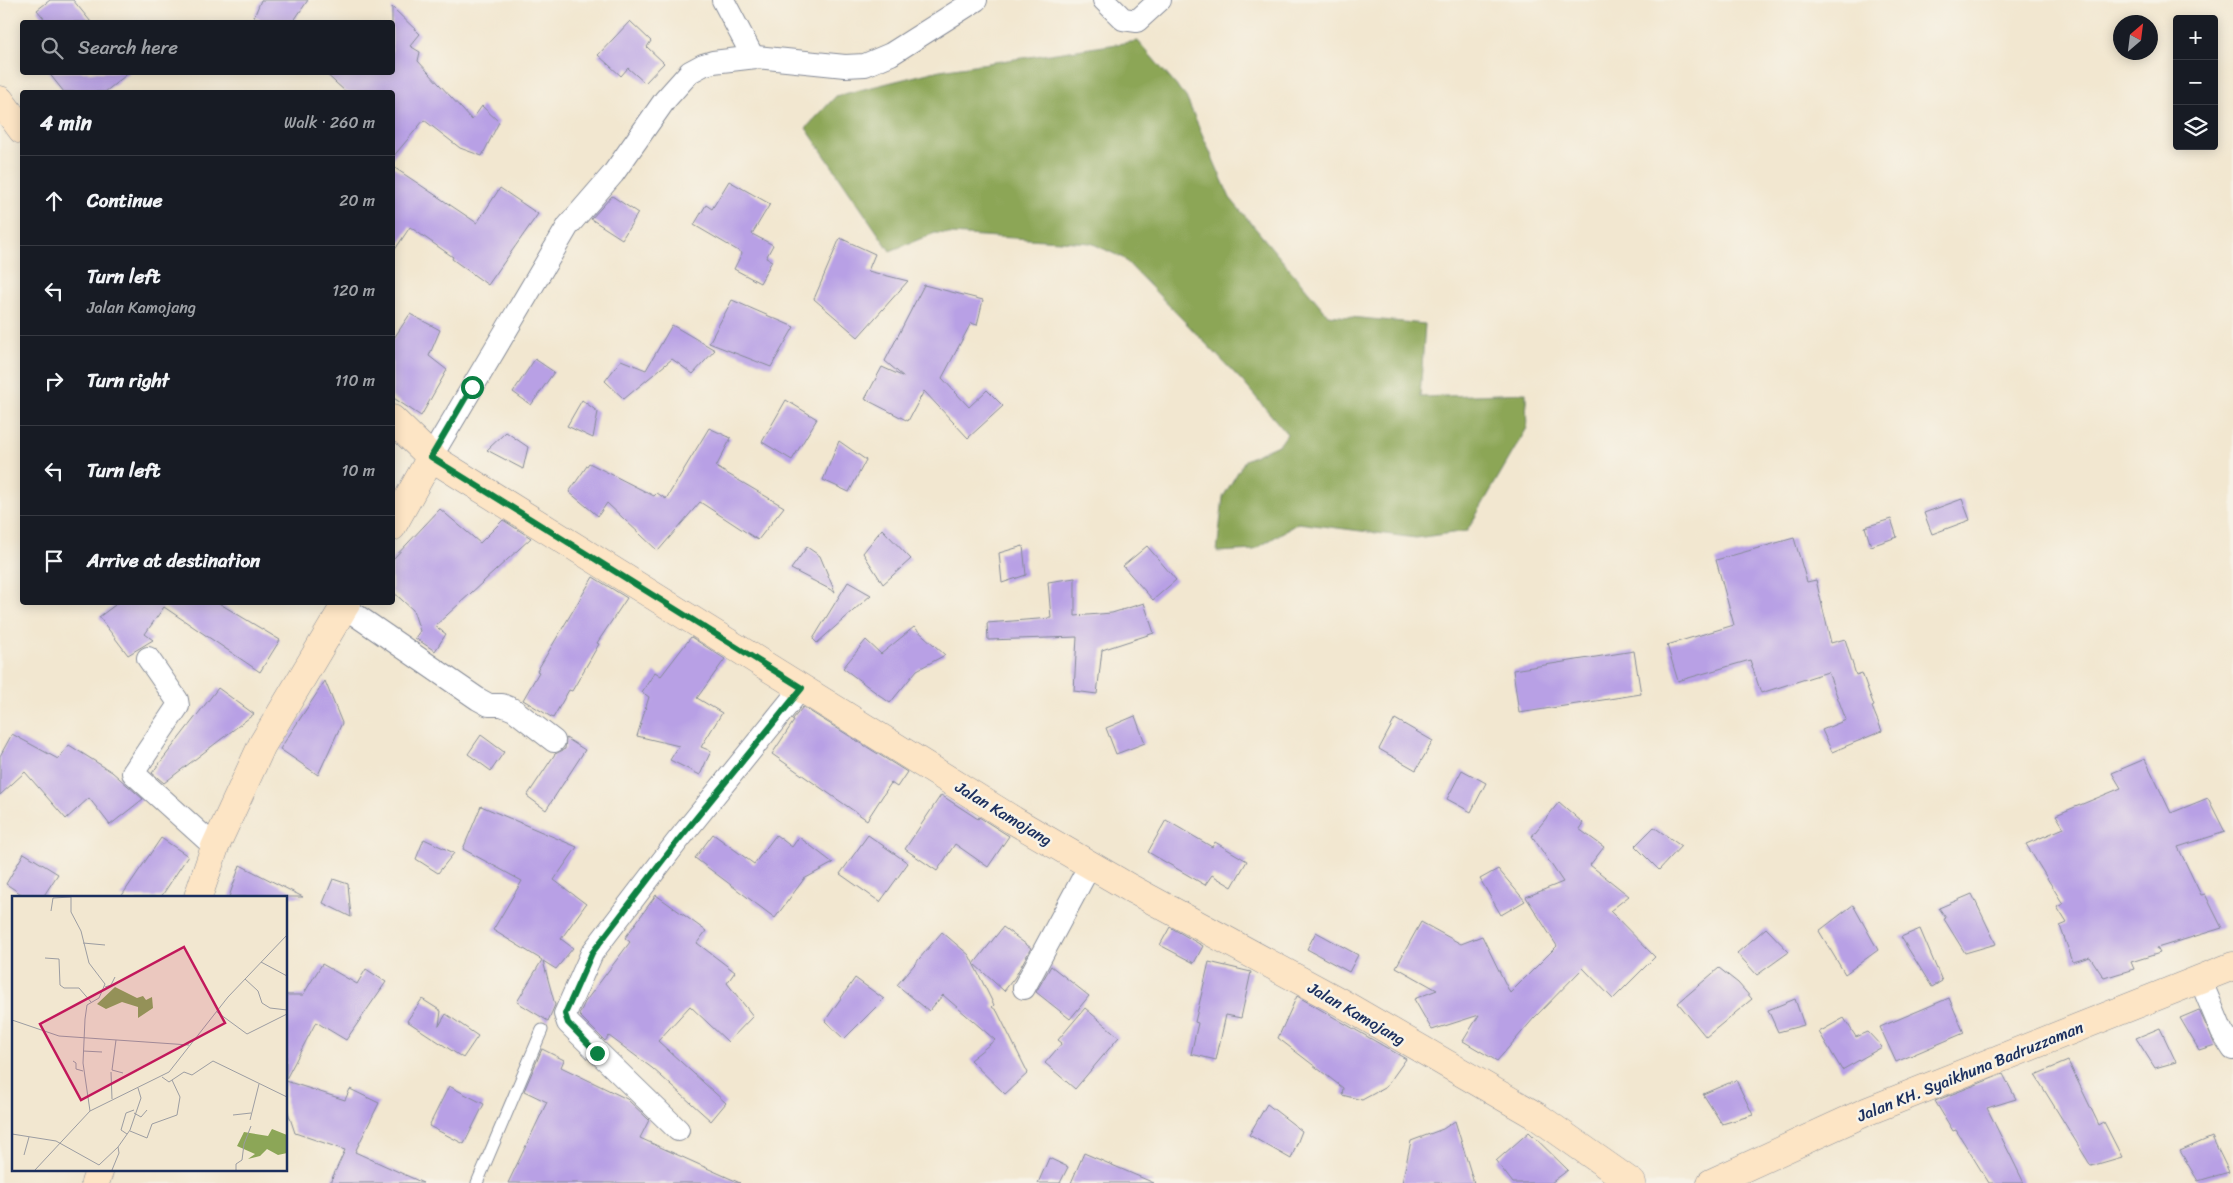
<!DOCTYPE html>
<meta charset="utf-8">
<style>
:root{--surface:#171b24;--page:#242831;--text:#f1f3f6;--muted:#9ea1a6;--line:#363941}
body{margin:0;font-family:Sriracha,sans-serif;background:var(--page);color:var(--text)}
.controls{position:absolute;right:15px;top:15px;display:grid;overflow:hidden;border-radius:5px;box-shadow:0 2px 12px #0003}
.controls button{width:45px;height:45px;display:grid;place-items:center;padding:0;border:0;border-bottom:1px solid var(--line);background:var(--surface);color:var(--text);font:25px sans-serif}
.compass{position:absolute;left:2113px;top:15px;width:45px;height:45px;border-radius:50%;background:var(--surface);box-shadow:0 2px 12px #0003;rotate:28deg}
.stop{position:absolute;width:15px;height:15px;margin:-11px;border:4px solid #0b8043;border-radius:50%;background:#fff}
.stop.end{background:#0b8043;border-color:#fff;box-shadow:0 1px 5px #0008}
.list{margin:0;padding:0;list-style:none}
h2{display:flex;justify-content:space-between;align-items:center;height:65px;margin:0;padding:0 20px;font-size:21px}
h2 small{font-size:16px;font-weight:400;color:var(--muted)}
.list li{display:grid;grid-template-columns:32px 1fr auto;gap:15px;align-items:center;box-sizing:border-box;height:90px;padding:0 20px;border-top:1px solid var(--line)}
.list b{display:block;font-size:19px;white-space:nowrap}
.list p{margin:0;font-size:16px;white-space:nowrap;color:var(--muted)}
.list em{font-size:16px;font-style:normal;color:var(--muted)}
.icon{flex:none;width:28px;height:28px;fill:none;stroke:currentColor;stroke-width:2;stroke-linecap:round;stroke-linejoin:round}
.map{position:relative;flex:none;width:2233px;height:1183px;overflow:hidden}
.search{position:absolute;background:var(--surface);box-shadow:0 2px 12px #0003;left:20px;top:20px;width:375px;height:55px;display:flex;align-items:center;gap:12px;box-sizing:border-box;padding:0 18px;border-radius:5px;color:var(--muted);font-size:19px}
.panel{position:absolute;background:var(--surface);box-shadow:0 2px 12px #0003;left:20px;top:90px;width:375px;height:515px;border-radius:5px}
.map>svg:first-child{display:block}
</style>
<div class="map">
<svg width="2233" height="1183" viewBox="0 0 2233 1183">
<rect width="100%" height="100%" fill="#f7f3e8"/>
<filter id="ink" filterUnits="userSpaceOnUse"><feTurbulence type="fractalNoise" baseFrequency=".02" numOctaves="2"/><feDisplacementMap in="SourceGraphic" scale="10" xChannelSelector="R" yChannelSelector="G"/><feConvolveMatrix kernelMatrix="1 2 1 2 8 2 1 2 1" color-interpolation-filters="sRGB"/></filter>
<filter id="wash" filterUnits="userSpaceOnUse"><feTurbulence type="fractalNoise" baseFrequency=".0096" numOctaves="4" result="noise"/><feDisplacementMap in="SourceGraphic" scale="20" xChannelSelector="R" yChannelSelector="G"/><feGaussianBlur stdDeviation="1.12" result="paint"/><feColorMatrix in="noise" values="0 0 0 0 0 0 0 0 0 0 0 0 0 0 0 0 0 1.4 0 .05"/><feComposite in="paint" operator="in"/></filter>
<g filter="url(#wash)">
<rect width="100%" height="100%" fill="#f2e7d0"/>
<polygon fill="#8ca657" stroke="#546a5a" points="1138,41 1186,97 1230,198 1328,315 1425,324 1420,397 1526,393 1527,428 1467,531 1416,538 1298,523 1254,550 1217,552 1223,497 1245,460 1280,444 1287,434 1243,382 1123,258 1091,243 935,233 890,251 806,128 836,96 940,70"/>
<g id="blocks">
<g fill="#b8a0e5">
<polygon points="50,0 73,0 91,22 47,22 37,10"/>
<polygon points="261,0 308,0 293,22 268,22 254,17"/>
<polygon points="392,7 420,34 410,46 420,52 418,61 472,120 482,106 499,122 482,156 460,148 424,120 392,158 392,92 346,92 324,72 392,72"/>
<polygon points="630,21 651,41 647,47 664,63 645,83 628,68 621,76 598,55"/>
<polygon points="48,72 130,72 105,92 64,92"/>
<polygon points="392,166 477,223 500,188 538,214 488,285 452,259 453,257 410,227 392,254"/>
<polygon points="729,181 770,204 752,234 773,245 766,258 772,261 760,283 734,269 742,253 694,225 706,205 712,209"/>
<polygon points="612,196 638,213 622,239 591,219"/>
<polygon points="840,238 875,254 868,271 908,281 858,337 814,299"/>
<polygon points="924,285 983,300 977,325 971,323 942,378 969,407 987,390 1003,406 968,438 924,391 908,421 865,399 882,367 904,377 885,361"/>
<polygon points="732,300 794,327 771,367 709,343"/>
<polygon points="410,314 440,330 429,356 447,370 421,416 392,397 392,341"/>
<polygon points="672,325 715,350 693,374 672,359 624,399 605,381 621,360 646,370"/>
<polygon points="535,359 554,372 531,405 513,392"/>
<polygon points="582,400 598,412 593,438 567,426"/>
<polygon points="786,400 817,419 792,460 762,442"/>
<polygon points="709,428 731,438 716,467 784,507 758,540 700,502 658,551 607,503 598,516 569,492 589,463 654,496 657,493 666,499"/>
<polygon points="506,432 528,447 523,469 487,450"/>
<polygon points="839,441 866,460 849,492 823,480"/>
<polygon points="1962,499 1970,520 1932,534 1924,513"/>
<polygon points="440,509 480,543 503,520 531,538 435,626 446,634 435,651 415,638 420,631 413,610 392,591 392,560"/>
<polygon points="1891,519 1897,537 1871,546 1865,527"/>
<polygon points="882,529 911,559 883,584 863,553"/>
<polygon points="1794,538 1807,582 1816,580 1831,643 1845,639 1856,675 1862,673 1874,706 1872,707 1882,731 1832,752 1822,730 1846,720 1828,672 1761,693 1750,660 1678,681 1667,645 1734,625 1716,560"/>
<polygon points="1023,546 1026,575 1002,583 999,553"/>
<polygon points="1147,546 1176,580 1153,600 1123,566"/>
<polygon points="807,547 820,556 835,592 791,569"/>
<polygon points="593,577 627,598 597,643 599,644 572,691 569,690 553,718 523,700 539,672 537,671"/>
<polygon points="1075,578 1075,616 1112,613 1144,603 1154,633 1102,650 1097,694 1074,691 1077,637 988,640 987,623 1051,618 1048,582"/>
<polygon points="848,582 871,595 817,643 813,639"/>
<polygon points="119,602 217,602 280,640 260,672 164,607 145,634 153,640 128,655 99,617"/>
<polygon points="914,627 945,655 917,670 890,703 843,668 866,640 881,654"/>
<polygon points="691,637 725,659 697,698 722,713 701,747 711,751 700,775 670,760 679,746 637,736 649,697 642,692 655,672 661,676"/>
<polygon points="1634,651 1641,694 1519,713 1513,670"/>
<polygon points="325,681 342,723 318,775 280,749"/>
<polygon points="218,688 254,714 164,783 152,773"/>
<polygon points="803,707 907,772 897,787 891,783 867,820 772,754 794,721 792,720"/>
<polygon points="1135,716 1145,743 1116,754 1106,728"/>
<polygon points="1395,719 1433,741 1416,770 1379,749"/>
<polygon points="12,734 58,759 69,745 112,772 143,799 110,825 89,798 66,819 25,772 0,795 0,756"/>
<polygon points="481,735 504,752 491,771 468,754"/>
<polygon points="566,738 585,750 546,810 527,796 555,754 565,749"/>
<polygon points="2145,759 2171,813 2208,798 2225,832 2178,847 2201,895 2205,894 2222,928 2157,948 2160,953 2131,962 2134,969 2104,978 2090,957 2073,962 2060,926 2067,923 2057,907 2063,904 2026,844 2064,828 2056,815 2121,788 2112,773"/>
<polygon points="1462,770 1486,783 1471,812 1447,799"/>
<polygon points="941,795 978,819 979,817 1009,836 988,867 955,844 937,871 905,849"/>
<polygon points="1559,802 1583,823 1579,829 1604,847 1590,865 1629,896 1610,911 1655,957 1613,999 1583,968 1534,1018 1497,1061 1463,1041 1479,1015 1432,1030 1414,999 1437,990 1396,967 1421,922 1461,944 1482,936 1510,993 1557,946 1526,897 1563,882 1532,836"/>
<polygon points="481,806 577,847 554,880 586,904 561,939 573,948 556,969 543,961 555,1005 548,1021 517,1002 542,960 493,930 522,881 463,849"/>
<polygon points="1166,820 1212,847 1215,842 1247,861 1232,887 1212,875 1205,885 1148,852"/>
<polygon points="1654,827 1681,846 1659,870 1635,846"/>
<polygon points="713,834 754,864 776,835 792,847 799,837 833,863 804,879 775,918 695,858"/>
<polygon points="868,835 908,863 880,902 840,874"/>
<polygon points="161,838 188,856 161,897 121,897"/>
<polygon points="424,839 454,853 438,873 416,859"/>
<polygon points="24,853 58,874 43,897 26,897 6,884"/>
<polygon points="240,865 303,897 229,897"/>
<polygon points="1498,869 1525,901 1501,915 1480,879"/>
<polygon points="333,879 348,884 351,917 323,903"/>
<polygon points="1972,894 1996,944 1965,953 1944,919 1946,918 1939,908"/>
<polygon points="656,895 706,931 697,943 735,972 727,983 753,1016 728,1042 690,1006 658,1041 726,1103 711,1121 652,1068 609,1036 605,1041 579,1015 585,1002 630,942 625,938"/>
<polygon points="1853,905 1878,950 1845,974 1819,931"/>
<polygon points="1003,927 1031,948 1015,977 1004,991 974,964"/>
<polygon points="1170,927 1203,946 1194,963 1160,945"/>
<polygon points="1766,928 1789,952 1757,975 1737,953"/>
<polygon points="1920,929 1942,981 1932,987 1901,937"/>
<polygon points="942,932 969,955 994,1005 992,1007 997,1011 1028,1073 1005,1094 970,1060 995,1040 943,995 929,1011 897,985"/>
<polygon points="1316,932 1358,955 1349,972 1307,949"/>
<polygon points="1209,962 1251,972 1241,1018 1226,1015 1216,1060 1191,1054 1198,1023 1195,1022"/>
<polygon points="322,964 357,984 366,969 386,982 346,1040 316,1022 286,1079 286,995 303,995"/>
<polygon points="1051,966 1089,996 1070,1019 1036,992"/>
<polygon points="1719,968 1738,983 1752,999 1706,1037 1678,1003"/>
<polygon points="855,978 884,999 844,1039 825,1021"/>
<polygon points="1297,996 1406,1059 1386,1087 1362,1100 1342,1095 1343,1088 1278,1038"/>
<polygon points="1949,998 1964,1033 1896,1062 1880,1027"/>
<polygon points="422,999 441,1011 439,1026 446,1014 478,1036 463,1058 407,1021"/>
<polygon points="1795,999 1804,1025 1778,1032 1768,1010"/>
<polygon points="1085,1008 1119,1037 1075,1089 1045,1063 1062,1043 1058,1040"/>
<polygon points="2199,1010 2215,1045 2199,1050 2180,1018"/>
<polygon points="1844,1018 1856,1037 1868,1032 1882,1047 1842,1070 1819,1032"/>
<polygon points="2160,1028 2176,1062 2155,1068 2136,1038"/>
<polygon points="542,1049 564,1060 561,1067 627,1099 649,1120 640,1138 740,1183 508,1183 547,1102 524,1091"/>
<polygon points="2068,1061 2099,1125 2104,1122 2122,1157 2091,1166 2035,1075"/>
<polygon points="2003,1074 2016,1099 1987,1108 2024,1183 1989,1183 1956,1130 1953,1131 1935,1101"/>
<polygon points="1736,1080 1753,1115 1722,1124 1703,1094"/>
<polygon points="286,1081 345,1100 350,1089 379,1103 355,1152 423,1183 330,1183 345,1150 295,1133 286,1106"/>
<polygon points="449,1086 484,1104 464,1144 429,1126"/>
<polygon points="1267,1104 1302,1131 1291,1159 1249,1135"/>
<polygon points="1455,1121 1474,1183 1402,1183 1411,1141 1443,1129"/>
<polygon points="1529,1132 1568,1170 1551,1183 1513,1183 1496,1161"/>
<polygon points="2212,1137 2229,1172 2198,1181 2180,1151"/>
<polygon points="1084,1153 1154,1183 1071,1183"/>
<polygon points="1049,1158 1068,1167 1060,1183 1038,1183"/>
</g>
</g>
</g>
<g filter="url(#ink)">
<use href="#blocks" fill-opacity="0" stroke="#868b97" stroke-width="1"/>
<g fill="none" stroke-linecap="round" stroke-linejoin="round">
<defs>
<polyline id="lane" points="477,1183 542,1030"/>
<g id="street">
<polyline points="723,0 753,57"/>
<polyline points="1104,0 1123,19 1137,21 1160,0"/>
<polyline points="431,457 568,226 613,174 665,100 690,72 703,65 713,62 756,57 845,66 865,65 891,54 976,0"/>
<polyline points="344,607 478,699 489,705 502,705 514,710 554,741"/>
<polyline points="148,658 177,700 178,706 133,773 215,847"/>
<polyline points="2200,979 2222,1032 2233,1049"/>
<polyline points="1024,988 1090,865"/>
<polyline points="678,1130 568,1023 565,1014 592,953 676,843 802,687"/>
</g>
<g id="secondary">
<polyline points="0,100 22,130"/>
<polyline points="392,419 431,457 442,464 1013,820 1130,888 1340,1002 1538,1117 1632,1183"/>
<polyline points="392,527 431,457"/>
<polyline points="198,897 215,847 262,745 347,602"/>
<polyline points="95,1183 100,1169"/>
<polyline points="1711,1183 1868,1111 2233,966"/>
</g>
</defs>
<use href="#lane" stroke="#868b97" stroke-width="13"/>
<use href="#street" stroke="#868b97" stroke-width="24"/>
<use href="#secondary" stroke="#868b97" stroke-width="29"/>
<use href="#lane" stroke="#fff" stroke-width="11"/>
<use href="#street" stroke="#fff" stroke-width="22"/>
<use href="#secondary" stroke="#fde5c5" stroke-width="28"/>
</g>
</g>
<g fill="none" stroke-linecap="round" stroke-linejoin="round" filter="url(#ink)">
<polyline stroke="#0b8043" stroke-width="6" points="472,387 431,457 802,688 676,843 592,953 565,1014 568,1023 597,1053"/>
</g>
<g text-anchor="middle" stroke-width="5" stroke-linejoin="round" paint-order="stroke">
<g font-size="16" fill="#1b2f5e" stroke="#f7f3e8">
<text transform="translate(1004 813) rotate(31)" y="6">Jalan Kamojang</text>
<text transform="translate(1357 1013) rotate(30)" y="6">Jalan Kamojang</text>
<text transform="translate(1970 1071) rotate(-22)" y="6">Jalan KH. Syaikhuna Badruzzaman</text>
</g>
</g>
<g transform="translate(12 896)">
<rect width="275" height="275" fill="#f2e7d0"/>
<path d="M103,91L125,102L131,100L134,104L140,101L141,112L126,122V111L110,106L94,113L85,108ZM260,233L275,239V257L266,259L255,253L248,260L236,263L243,258L225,250L232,236L256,240Z" fill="#8ca657"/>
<path fill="none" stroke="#9c9da2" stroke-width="1" d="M59,1V16L69,35L77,67L93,88L87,102L75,109L73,123L71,167L78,215M39,15L41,2L59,1M71,47L93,49M33,62L47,63L48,89L52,92H67L79,106M249,66L275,80M233,83L246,95L250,107L258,112L275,114M93,91L99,89L103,81M205,116L235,138L275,118M0,124L47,140L177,149M104,144L100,174L111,177M71,155L90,156M61,165L64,167V173L71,175M99,176L100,203M150,181L157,186L172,176L180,179L201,165L275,201M122,217L129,221L135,214M221,219L239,217M238,224L247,188M118,235L135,242L140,228L165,219L168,201L160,184M0,238L44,245L87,269L106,251M115,238L109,234L114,217L122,214M12,259L17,241M23,274L78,215L157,176L216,101L275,39M100,274L107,257L106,251L118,234L129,202L126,192M224,274V268L230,264L232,248L239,230"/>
<path fill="#c2185b" fill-opacity="0.15" stroke="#c2185b" stroke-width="2.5" d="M172,51L213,127L69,204L28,128Z"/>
<rect width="275" height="275" fill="none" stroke="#1b2f5e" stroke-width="2.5"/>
</g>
</svg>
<div class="controls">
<button>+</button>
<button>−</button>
<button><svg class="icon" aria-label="layers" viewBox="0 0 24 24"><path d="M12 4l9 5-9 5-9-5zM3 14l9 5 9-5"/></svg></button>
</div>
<svg class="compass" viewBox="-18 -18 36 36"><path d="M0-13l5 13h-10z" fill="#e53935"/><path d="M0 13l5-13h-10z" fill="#9ea1a6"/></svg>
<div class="stop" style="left:472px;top:387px"></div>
<div class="stop end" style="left:597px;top:1053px"></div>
<div class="search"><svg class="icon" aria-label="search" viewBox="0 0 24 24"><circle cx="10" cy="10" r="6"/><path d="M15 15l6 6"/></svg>Search here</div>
<section class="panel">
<h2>4 min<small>Walk · 260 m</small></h2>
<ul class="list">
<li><svg class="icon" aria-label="ahead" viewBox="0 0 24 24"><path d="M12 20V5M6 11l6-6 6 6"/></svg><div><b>Continue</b></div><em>20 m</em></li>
<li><svg class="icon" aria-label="left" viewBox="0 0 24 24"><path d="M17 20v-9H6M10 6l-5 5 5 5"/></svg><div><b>Turn left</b><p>Jalan Kamojang</p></div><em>120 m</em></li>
<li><svg class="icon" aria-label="right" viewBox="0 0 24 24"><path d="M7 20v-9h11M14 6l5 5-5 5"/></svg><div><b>Turn right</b></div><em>110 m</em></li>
<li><svg class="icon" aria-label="left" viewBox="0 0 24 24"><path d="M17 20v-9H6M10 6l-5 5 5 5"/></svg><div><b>Turn left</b></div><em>10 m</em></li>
<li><svg class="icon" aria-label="arrive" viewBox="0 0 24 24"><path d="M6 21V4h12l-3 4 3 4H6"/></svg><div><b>Arrive at destination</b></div></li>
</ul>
</section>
</div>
